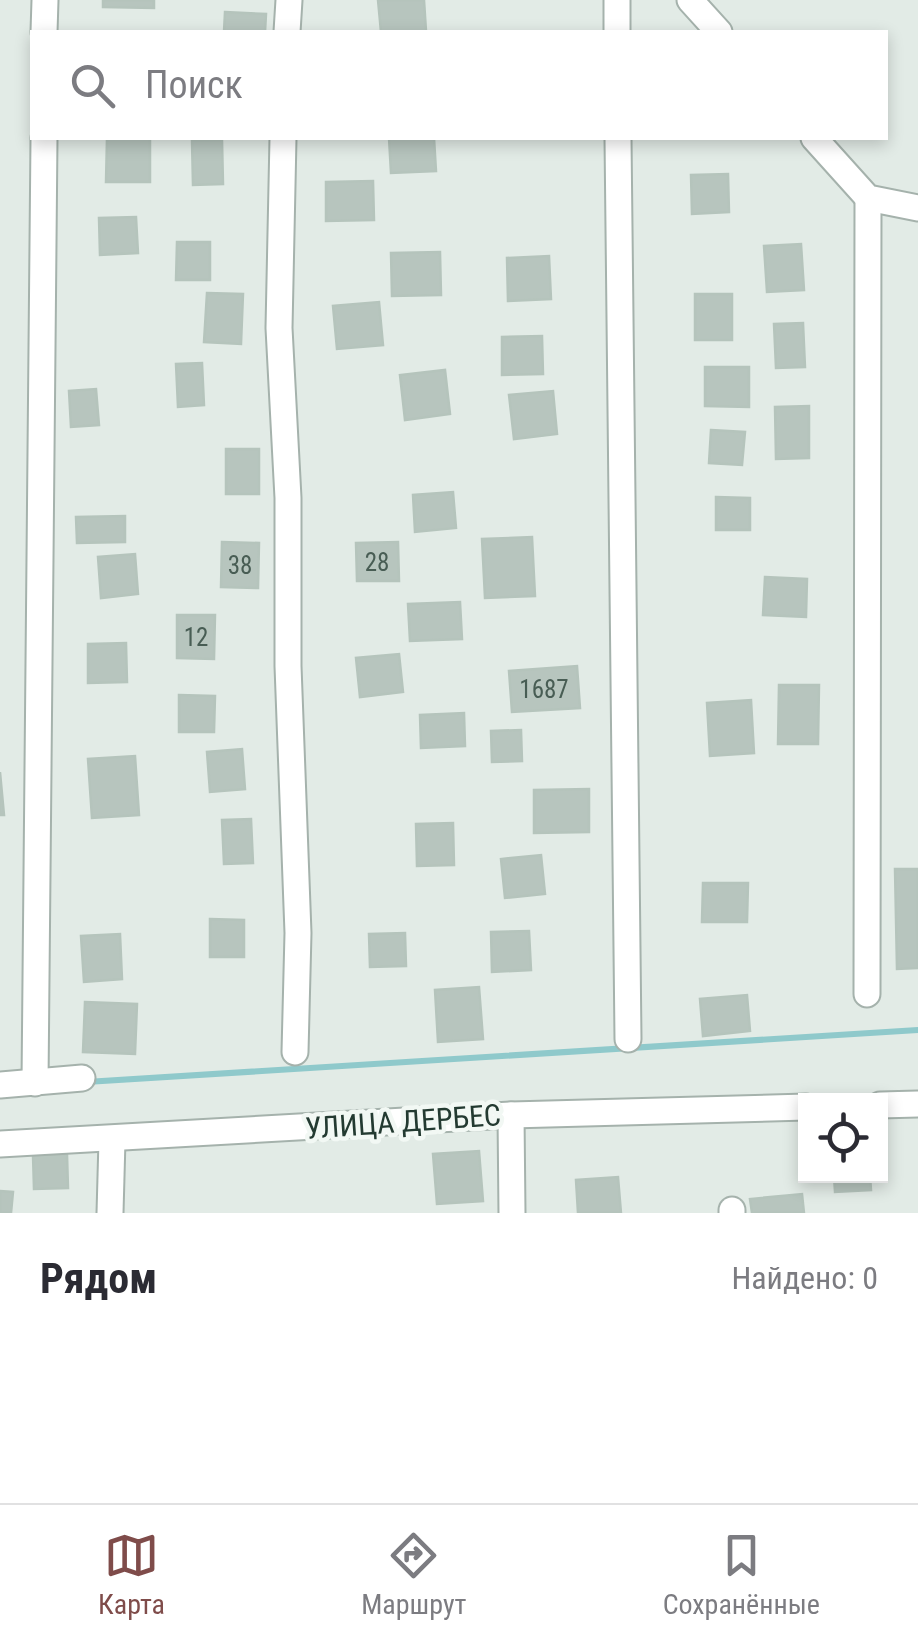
<!DOCTYPE html>
<html lang="ru">
<meta charset="utf-8">
<style>
:root{--surface:#fff;--page:#f2f2f3;--text:#2b2b33;--muted:#7c7c81;--line:#e1e1e2;--accent:#7f4c4a}
body{margin:0;font-family:"Roboto Condensed",sans-serif;background:var(--page);color:var(--text)}
.controls{position:absolute;right:30px;bottom:30px;display:grid;overflow:hidden;border-radius:0px;box-shadow:0 5px 15px #0003}
.controls button{width:90px;height:90px;display:grid;place-items:center;padding:0;border:0;border-bottom:2px solid var(--line);background:var(--surface);color:var(--text);font:50px sans-serif}
.list{margin:0;padding:0;list-style:none}
h2{display:flex;justify-content:space-between;align-items:center;height:130px;margin:0;padding:0 40px;font-size:42px}
h2 small{font-size:32px;font-weight:400;color:var(--muted)}
.icon{flex:none;width:55px;height:55px;fill:none;stroke:currentColor;stroke-width:2;stroke-linecap:round;stroke-linejoin:round}
.map{position:relative;flex:none;width:918px;height:1213px;overflow:hidden}
.search{position:absolute;background:var(--surface);box-shadow:0 5px 15px #0003;left:30px;right:30px;top:30px;height:110px;display:flex;align-items:center;gap:25px;box-sizing:border-box;padding:0 35px;border-radius:0px;color:var(--muted);font-size:38px}
.sheet{height:290px;background:var(--surface)}
nav{display:flex;justify-content:space-around;align-items:center;box-sizing:border-box;height:140px;border-top:2px solid var(--line);background:var(--surface);font-size:28px;color:var(--muted)}
nav a{display:grid;justify-items:center;gap:5px}
nav .on{color:var(--accent)}
.map>svg:first-child{display:block}
</style>
<div class="map">
<svg width="918" height="1213" viewBox="0 0 918 1213">
<rect width="100%" height="100%" fill="#e2ebe6"/>
<g fill="none" stroke-linecap="round" stroke-linejoin="round">
<polyline stroke="#8fc9cb" stroke-width="6" points="86,1082 918,1030"/>
</g>
<g fill="#b7c5be" stroke="#b5c4bc" stroke-width="2.5">
<polygon points="103,0 154,0 154,8 103,7"/>
<polygon points="378,0 424,0 426,31 381,32"/>
<polygon points="225,12 266,14 265,32 224,32"/>
<polygon points="107,138 150,138 150,182 106,182"/>
<polygon points="389,138 434,138 436,171 391,173"/>
<polygon points="222,140 223,184 193,185 192,141"/>
<polygon points="728,174 729,212 692,214 691,175"/>
<polygon points="373,181 374,220 326,221 326,182"/>
<polygon points="136,217 138,253 100,255 99,218"/>
<polygon points="177,242 210,242 210,280 176,280"/>
<polygon points="801,244 804,290 767,292 764,246"/>
<polygon points="440,252 441,295 392,296 391,253"/>
<polygon points="549,256 551,299 508,301 507,258"/>
<polygon points="207,293 243,294 241,344 204,342"/>
<rect x="695" y="294" width="37" height="46"/>
<polygon points="379,302 383,345 337,349 333,306"/>
<polygon points="803,323 805,367 776,368 774,324"/>
<polygon points="542,336 543,374 502,375 502,337"/>
<polygon points="202,363 204,405 178,407 176,364"/>
<polygon points="705,367 749,367 749,407 705,406"/>
<polygon points="445,370 450,414 405,420 400,375"/>
<polygon points="96,389 99,425 71,427 69,391"/>
<polygon points="553,391 557,434 514,439 509,395"/>
<polygon points="809,406 809,458 776,459 775,407"/>
<polygon points="711,430 745,432 742,465 709,463"/>
<rect x="226" y="449" width="33" height="45"/>
<polygon points="453,492 456,528 415,532 413,495"/>
<polygon points="716,497 750,498 750,530 716,530"/>
<polygon points="125,516 125,542 77,543 76,517"/>
<polygon points="532,537 535,596 485,598 482,539"/>
<polygon points="222,542 259,543 258,588 221,587"/>
<polygon points="398,542 399,581 357,581 356,543"/>
<polygon points="135,554 138,594 101,598 98,557"/>
<polygon points="765,577 807,579 806,617 763,615"/>
<polygon points="460,602 462,639 410,641 408,604"/>
<polygon points="177,615 215,615 214,659 177,658"/>
<polygon points="126,643 127,682 88,683 88,644"/>
<polygon points="399,654 403,692 360,697 356,658"/>
<polygon points="577,666 580,708 512,712 509,671"/>
<polygon points="779,685 819,685 818,744 778,744"/>
<polygon points="179,695 215,696 214,732 179,732"/>
<polygon points="751,700 754,753 710,756 707,703"/>
<polygon points="464,713 465,746 421,748 420,715"/>
<polygon points="521,730 522,761 492,762 491,731"/>
<polygon points="242,749 245,789 210,792 207,752"/>
<polygon points="135,756 139,815 92,818 88,759"/>
<polygon points="0,772 4,815 0,815"/>
<polygon points="589,789 589,832 534,833 534,790"/>
<polygon points="251,819 253,863 224,864 222,820"/>
<polygon points="453,823 454,865 417,866 416,824"/>
<polygon points="541,855 545,894 505,898 501,859"/>
<polygon points="895,869 918,869 918,968 897,969"/>
<polygon points="703,883 748,883 747,922 702,922"/>
<polygon points="210,919 244,920 244,957 210,957"/>
<polygon points="529,931 531,970 492,972 491,932"/>
<polygon points="405,933 406,966 370,967 369,934"/>
<polygon points="120,934 122,979 84,982 81,936"/>
<polygon points="479,987 483,1039 438,1042 435,990"/>
<polygon points="747,995 750,1031 703,1036 700,999"/>
<polygon points="85,1002 137,1004 135,1054 83,1052"/>
<polygon points="479,1151 483,1201 437,1204 433,1154"/>
<polygon points="67,1154 68,1188 34,1189 33,1155"/>
<polygon points="834,1176 870,1176 871,1190 835,1192"/>
<polygon points="618,1177 621,1213 578,1213 576,1180"/>
<polygon points="0,1191 13,1192 11,1213 0,1213"/>
<polygon points="802,1194 804,1213 752,1213 750,1199"/>
</g>
<g fill="none" stroke-linecap="round" stroke-linejoin="round">
<defs>
<g id="minor">
<polyline points="617,0 617,32"/>
<polyline points="690,0 719,32"/>
<polyline points="44,32 45,0"/>
<polyline points="287,32 289,0"/>
<polyline points="283,138 279,328 288,498 288,666 298,933 295,1052"/>
<polyline points="618,138 628,1039"/>
<polyline points="814,138 868,198 918,208"/>
<polyline points="867,994 868,198"/>
<polyline points="35,1083 44,138"/>
<polyline points="0,1085 82,1078"/>
<polyline points="880,1105 918,1104"/>
<polyline points="511,1115 512,1213"/>
<polyline points="0,1144 511,1115 806,1107"/>
<polyline points="732,1210 732,1213"/>
<polyline points="110,1213 112,1140"/>
</g>
</defs>
<use href="#minor" stroke="#a5b2ac" stroke-width="29"/>
<use href="#minor" stroke="#fff" stroke-width="25"/>
</g>
<g text-anchor="middle" stroke-width="9" stroke-linejoin="round" paint-order="stroke">
<g font-size="25" fill="#485d54">
<text x="377" y="571">28</text>
<text x="240" y="574">38</text>
<text x="196" y="646">12</text>
<text x="544" y="698">1687</text>
</g>
<g font-size="30" fill="#233a31" stroke="#f2f8f4">
<text transform="translate(403 1122) rotate(-4)" y="10">УЛИЦА ДЕРБЕС</text>
</g>
</g>
</svg>
<div class="controls">
<button><svg class="icon" aria-label="locate" viewBox="0 0 24 24"><circle cx="12" cy="12" r="6"/><path d="M12 2v4M12 18v4M2 12h4M18 12h4"/></svg></button>
</div>
<div class="search"><svg class="icon" aria-label="search" viewBox="0 0 24 24"><circle cx="10" cy="10" r="6"/><path d="M15 15l6 6"/></svg>Поиск</div>
</div>
<section class="sheet">
<h2>Рядом<small>Найдено: 0</small></h2>
<ul class="list">
</ul>
</section>
<nav>
<a class="on"><svg class="icon" aria-label="map" viewBox="0 0 24 24"><path d="M3 6l6-2 6 2 6-2v14l-6 2-6-2-6 2zM9 4v14M15 6v14"/></svg>Карта</a>
<a><svg class="icon" aria-label="directions" viewBox="0 0 24 24"><path d="M12 3l9 9-9 9-9-9zM9 14v-3h6M13 9l2 2-2 2"/></svg>Маршрут</a>
<a><svg class="icon" aria-label="saved" viewBox="0 0 24 24"><path d="M7 4h10v16l-5-4-5 4z"/></svg>Сохранённые</a>
</nav>
